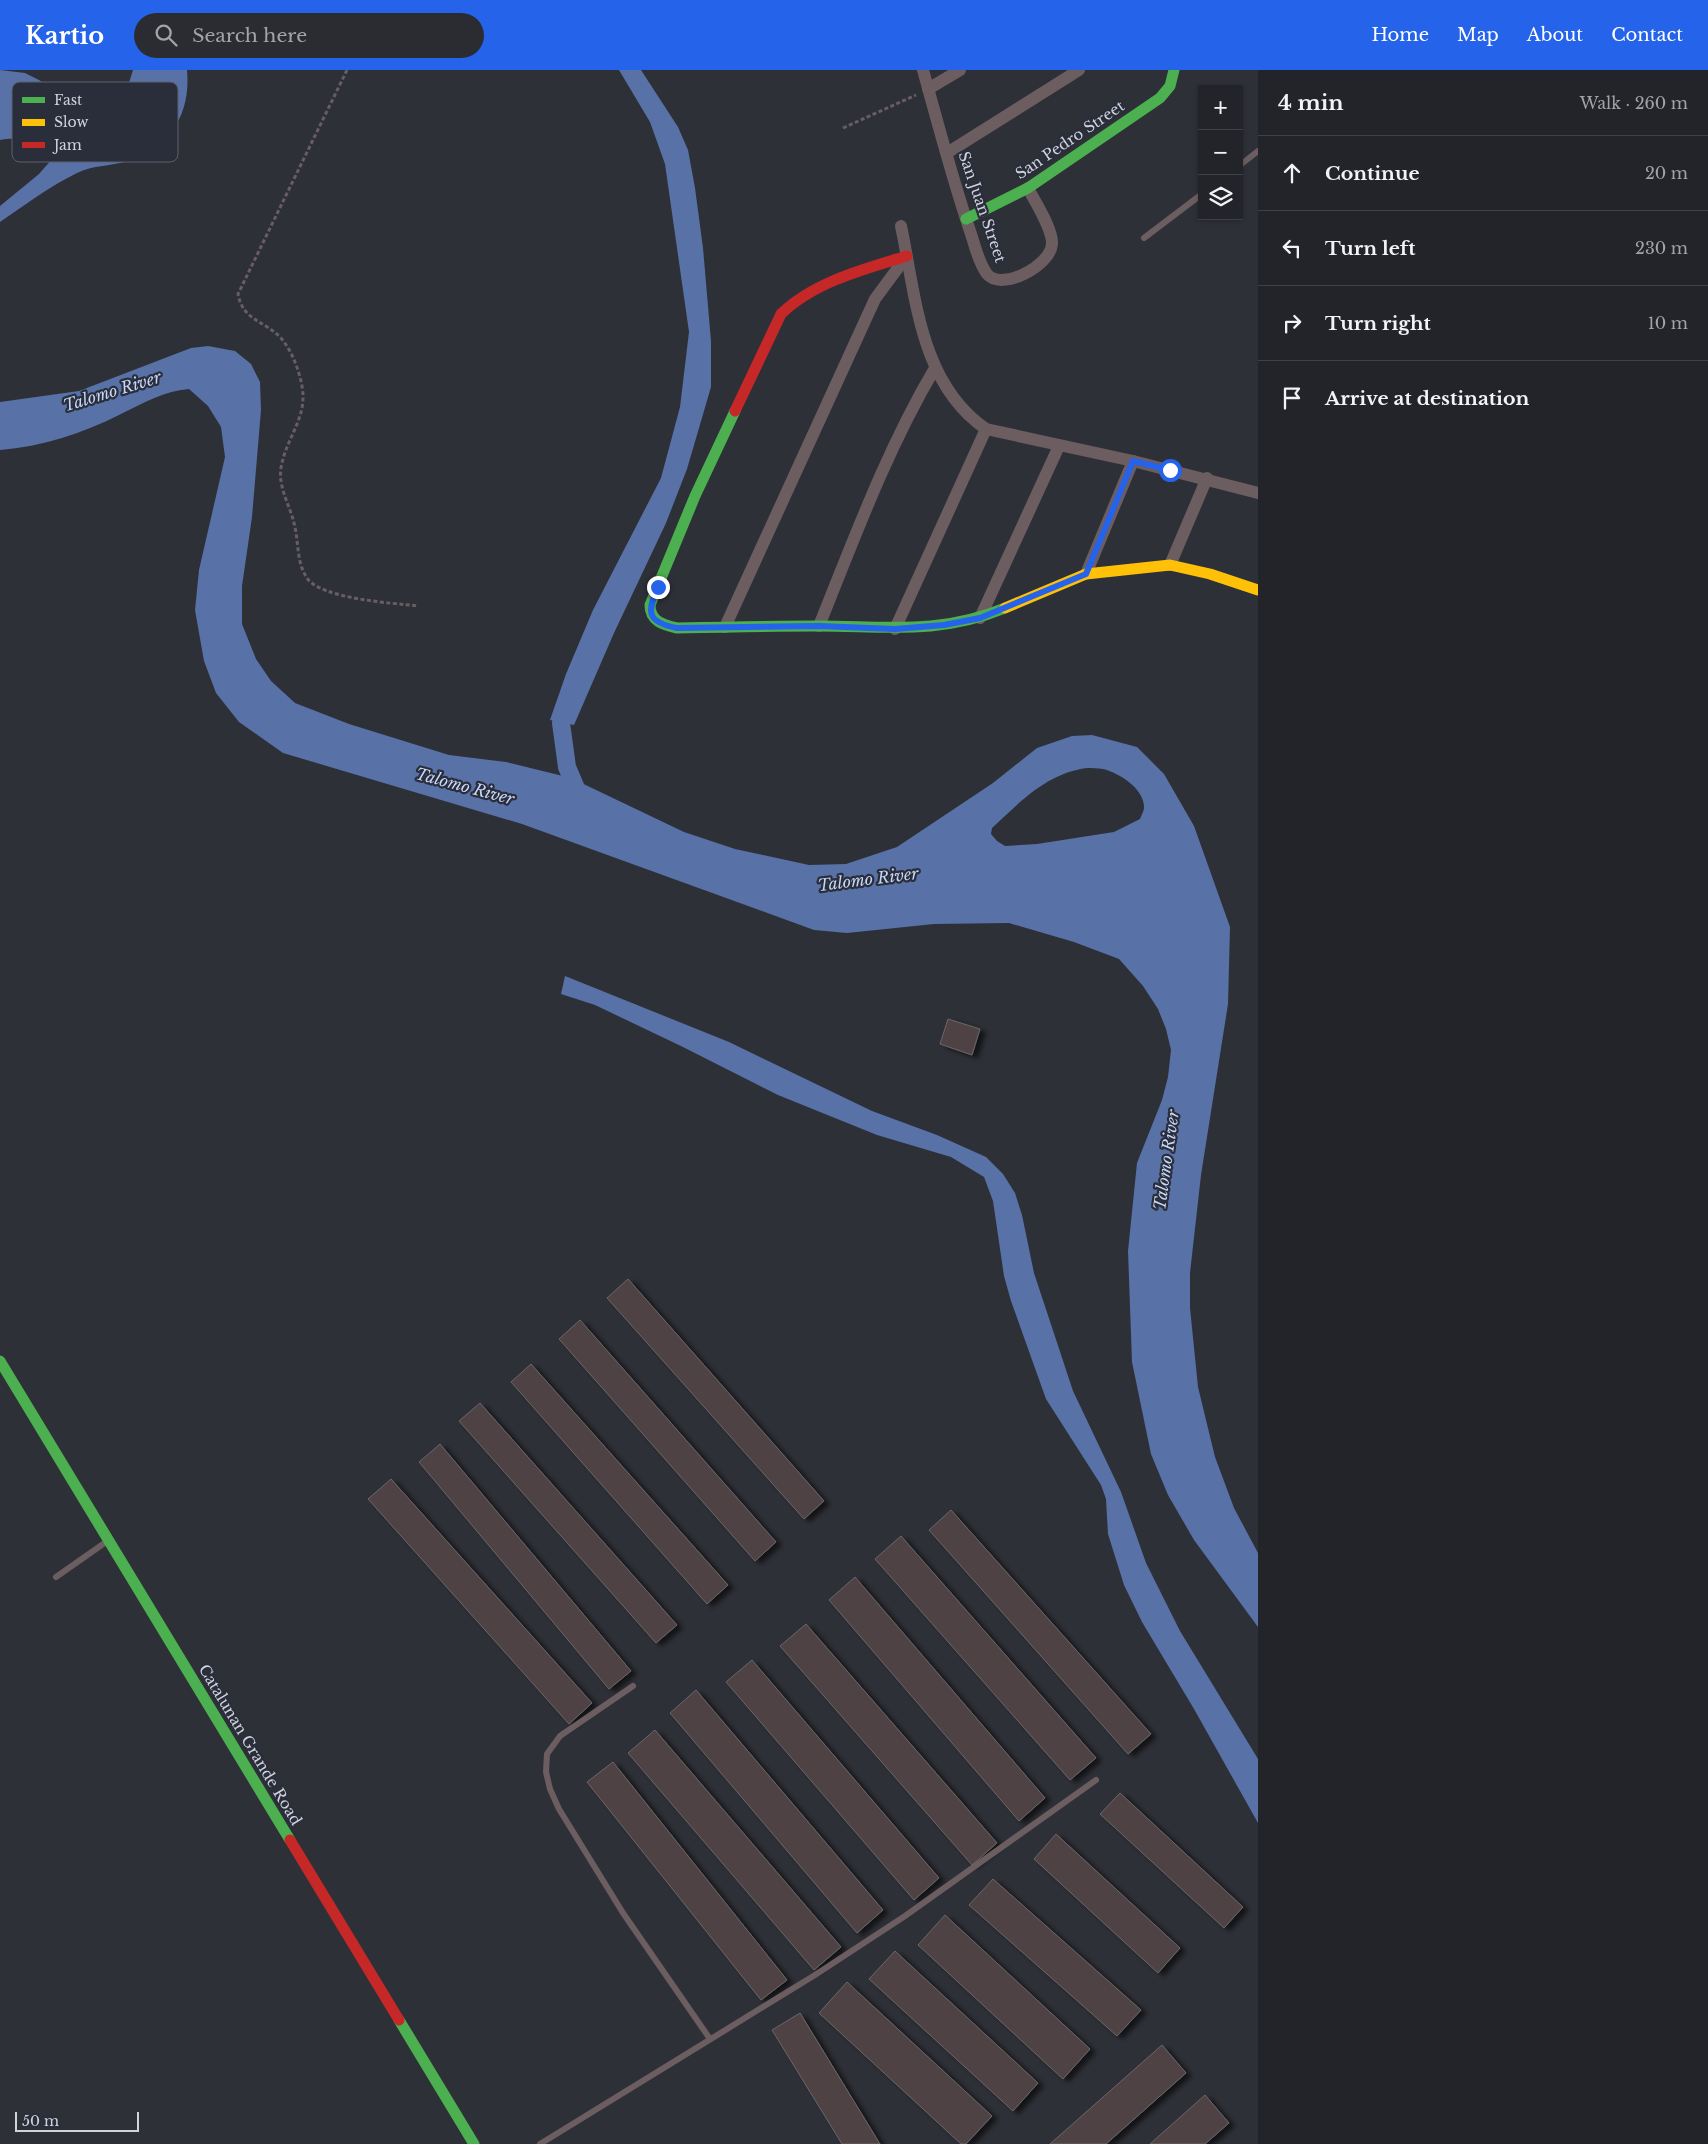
<!DOCTYPE html>
<meta charset="utf-8">
<style>
:root{--surface:#222429;--page:#2a2c31;--text:#f1f3f6;--muted:#a2a4a8;--line:#3f4146;--accent:#2563eb}
body{margin:0;font-family:"Libre Baskerville",serif;background:var(--page);color:var(--text)}
.controls{position:absolute;right:15px;top:15px;display:grid;overflow:hidden;border-radius:0px;box-shadow:0 1px 4px #0004}
.controls button{width:45px;height:45px;display:grid;place-items:center;padding:0;border:0;border-bottom:1px solid var(--line);background:var(--surface);color:var(--text);font:25px sans-serif}
.scale{position:absolute;left:15px;bottom:12px;width:124px;box-sizing:border-box;padding-left:5px;border:2px solid #d0d3dc;border-top:0;font-size:14px;line-height:18px;white-space:nowrap;color:#d0d3dc;-webkit-text-stroke:4px #2a2e3b;paint-order:stroke}
.stop{position:absolute;width:15px;height:15px;margin:-11px;border:4px solid #2563eb;border-radius:50%;background:#fff}
.stop.end{background:#2563eb;border-color:#fff;box-shadow:0 1px 5px #0008}
.list{margin:0;padding:0;list-style:none}
h2{display:flex;justify-content:space-between;align-items:center;height:65px;margin:0;padding:0 20px;font-size:21px}
h2 small{font-size:16px;font-weight:400;color:var(--muted)}
.list li{display:grid;grid-template-columns:32px 1fr auto;gap:15px;align-items:center;box-sizing:border-box;height:75px;padding:0 20px;border-top:1px solid var(--line)}
.list b{display:block;font-size:19px;white-space:nowrap}
.list em{font-size:16px;font-style:normal;color:var(--muted)}
.icon{flex:none;width:28px;height:28px;fill:none;stroke:currentColor;stroke-width:2;stroke-linecap:round;stroke-linejoin:round}
.map{position:relative;flex:none;width:1258px;height:2074px;overflow:hidden}
header{display:flex;align-items:center;gap:30px;box-sizing:border-box;height:70px;padding:0 25px;background:var(--accent);color:#fff}
header strong{font-size:24px}
nav{display:flex;gap:28px;margin-inline-start:auto;font-size:18px}
.search{width:350px;height:45px;background:var(--page);display:flex;align-items:center;gap:12px;box-sizing:border-box;padding:0 18px;border-radius:28px;color:var(--muted);font-size:19px}
main{display:flex}
aside{flex:1;background:var(--surface)}
.map>svg:first-child{display:block}
</style>
<header>
<strong>Kartio</strong>
<div class="search"><svg class="icon" aria-label="search" viewBox="0 0 24 24"><circle cx="10" cy="10" r="6"/><path d="M15 15l6 6"/></svg>Search here</div>
<nav><a>Home</a><a>Map</a><a>About</a><a>Contact</a></nav>
</header>
<main>
<div class="map">
<svg width="1258" height="2074" viewBox="0 0 1258 2074">
<defs>
<filter id="shadow"><feDropShadow dx="5.5" dy="3" stdDeviation="2.5" flood-color="#0009"/></filter>
</defs>
<rect width="100%" height="100%" fill="#2e3037"/>
<g fill="#5871a7" fill-rule="evenodd">
<path d="M0,0L25,3L39,10L78,38L98,40L117,28L128,16L133,0H187C191,43 171,77 129,91C112,96 92,95 77,103C50,116 25,135 0,152V136L39,104L53,88C52,65 17,67 0,70Z"/>
<polygon points="619,0 641,0 678,57 688,80 695,118 703,178 711,271 711,317 687,399 666,453 614,563 574,655 550,650 566,604 593,540 661,408 680,337 689,262 665,94 650,52"/>
<path d="M208,276L235,281L251,294L260,312L261,340L252,447L242,516V554L256,589L271,611L295,633L349,654L449,685L506,692L571,708L684,762L735,779L809,795L846,794L897,777L993,713L1037,678L1072,666L1092,665L1137,677L1164,704L1194,756L1230,857L1228,934L1201,1105L1190,1203V1238L1198,1317L1215,1387L1234,1438L1258,1483V1557L1194,1470L1168,1425L1151,1384L1132,1292L1128,1181L1137,1093L1162,1030L1168,1007L1171,980L1166,959L1158,939L1143,916L1119,889L1074,872L1009,853L934,854L847,863L814,860L522,754L283,683L239,652L216,623L204,591L195,540L199,500L225,387L221,357L208,336L189,319C163,321 144,333 121,344C83,363 42,377 0,380V332L79,321L191,278ZM1087,698C1092,698 1098,698 1103,699C1119,703 1145,719 1144,738C1144,741 1141,746 1140,749L1114,762L1037,774L1005,776L997,771L991,764L992,758C1020,732 1047,703 1087,698Z"/>
<polygon points="565,906 729,972 872,1041 937,1065 986,1087 1003,1104 1015,1123 1022,1145 1034,1203 1073,1321 1121,1422 1146,1493 1180,1561 1258,1689 1258,1753 1194,1639 1142,1552 1124,1515 1108,1464 1106,1429 1101,1415 1046,1329 1011,1231 1004,1206 993,1131 984,1107 951,1087 877,1065 778,1025 683,977 595,935 561,924"/>
</g>
<g fill="none" stroke-linecap="round" stroke-linejoin="round">
<polyline stroke="#5871a7" stroke-width="18" points="571,632 561,653 567,697 581,730"/>
</g>
<g fill="#4f4344" stroke="#696668" filter="url(#shadow)">
<polygon points="948,949 980,959 972,985 940,974"/>
<polygon points="628,1209 824,1431 804,1449 607,1228"/>
<polygon points="580,1250 776,1472 755,1491 559,1269"/>
<polygon points="531,1294 728,1515 707,1534 511,1312"/>
<polygon points="480,1333 677,1555 656,1573 459,1351"/>
<polygon points="440,1374 631,1601 609,1619 419,1392"/>
<polygon points="391,1409 592,1633 569,1654 368,1429"/>
<polygon points="951,1440 1151,1664 1128,1684 929,1460"/>
<polygon points="901,1466 1096,1688 1070,1710 875,1489"/>
<polygon points="855,1507 1045,1728 1019,1751 829,1530"/>
<polygon points="806,1554 997,1773 972,1795 780,1576"/>
<polygon points="752,1590 939,1808 914,1830 726,1612"/>
<polygon points="696,1620 883,1840 857,1863 670,1643"/>
<polygon points="655,1660 841,1877 814,1900 628,1683"/>
<polygon points="613,1692 787,1910 761,1930 587,1712"/>
<polygon points="1120,1723 1243,1837 1224,1858 1100,1744"/>
<polygon points="1056,1764 1180,1878 1158,1903 1034,1789"/>
<polygon points="993,1809 1141,1940 1117,1966 969,1835"/>
<polygon points="945,1845 1090,1979 1063,2009 918,1875"/>
<polygon points="895,1881 1038,2013 1013,2041 869,1909"/>
<polygon points="847,1912 992,2046 966,2074 961,2074 819,1943"/>
<polygon points="800,1943 880,2074 842,2074 772,1960"/>
<polygon points="1162,1975 1186,2003 1106,2074 1050,2074"/>
<polygon points="1205,2025 1229,2053 1205,2074 1150,2074"/>
</g>
<g fill="none" stroke-linecap="round" stroke-linejoin="round">
<g stroke="#665e62" stroke-width="3" stroke-dasharray="4 2.5" stroke-linecap="butt">
<path d="M347,0L238,224C243,251 264,250 281,268C292,281 299,300 302,316C308,348 286,367 281,398C278,417 290,436 294,453C299,471 296,492 307,508C321,529 393,533 418,536"/>
<polyline points="843,58 916,25"/>
</g>
<g stroke="#6c5d61" stroke-width="6">
<polyline points="1239,96 1258,81"/>
<polyline points="1144,168 1202,124"/>
<polyline points="56,1507 106,1472"/>
<polyline points="633,1616 560,1666 547,1684 546,1702 550,1719 559,1739 623,1843 710,1969"/>
<polyline points="540,2074 815,1905 905,1846 1096,1710"/>
</g>
<g stroke="#6c5d61" stroke-width="12">
<path d="M923,0C938,54 952,108 970,161C975,175 978,192 987,204C1002,222 1051,195 1052,174C1053,159 1035,132 1028,118"/>
<polyline points="928,19 960,0"/>
<polyline points="947,83 1079,0"/>
<path d="M901,156C916,227 920,314 986,359L1133,391L1258,423"/>
<polyline points="1170,495 1207,408"/>
<polyline points="1086,504 1133,391"/>
<polyline points="980,548 1059,376"/>
<path d="M819,556C854,469 887,379 935,298"/>
<polyline points="725,557 875,229 906,187"/>
<polyline points="895,559 986,359"/>
</g>
<g stroke="#4caf50" stroke-width="11">
<polyline points="966,149 1028,118 1160,28 1170,16 1174,0"/>
<path d="M735,341L695,426L650,535C650,551 663,555 677,558C724,557 771,556 818,556C886,556 939,565 1005,538"/>
<polyline points="0,1291 290,1770"/>
<polyline points="399,1950 474,2074"/>
</g>
<polyline stroke="#ffc107" stroke-width="11" points="1005,538 1086,504 1170,495 1210,504 1258,520"/>
<g stroke="#c62828" stroke-width="11">
<path d="M735,341L781,244C814,212 864,199 907,186"/>
<polyline points="290,1770 399,1950"/>
</g>
</g>
<g fill="none" stroke-linecap="round" stroke-linejoin="round">
<path stroke="#2563eb" stroke-width="6" d="M658,517C647,542 646,552 677,558L819,556L895,559L944,555L980,548L1086,504L1133,391L1170,400"/>
</g>
<g text-anchor="middle" stroke-width="4.5" stroke-linejoin="round" paint-order="stroke">
<g font-size="15" fill="#d0d3dc" stroke="#2a2e3b">
<text transform="translate(1070 70) rotate(-34)" y="5">San Pedro Street</text>
<text transform="translate(982 137) rotate(71)" y="5">San Juan Street</text>
<text transform="translate(250 1675) rotate(59)" y="5">Catalunan Grande Road</text>
</g>
<g font-size="16" font-style="italic" fill="#c6d7f9" stroke="#2a2e3b">
<text transform="translate(112 321) rotate(-17)" y="6">Talomo River</text>
<text transform="translate(465 716) rotate(15)" y="6">Talomo River</text>
<text transform="translate(868 809) rotate(-7)" y="6">Talomo River</text>
<text transform="translate(1166 1090) rotate(-82)" y="6">Talomo River</text>
</g>
</g>
<rect x="12" y="12" width="166" height="80" rx="8" fill="#2a2e3b" stroke="#5c606b" stroke-width="1"/>
<rect x="22" y="27" width="23" height="6" fill="#4caf50"/>
<rect x="22" y="49" width="23" height="7" fill="#ffc107"/>
<rect x="22" y="72" width="23" height="6" fill="#c62828"/>
<g font-size="14" fill="#d0d3dc">
<text x="54" y="35">Fast</text>
<text x="54" y="57">Slow</text>
<text x="54" y="80">Jam</text>
</g>
</svg>
<div class="controls">
<button>+</button>
<button>−</button>
<button><svg class="icon" aria-label="layers" viewBox="0 0 24 24"><path d="M12 4l9 5-9 5-9-5zM3 14l9 5 9-5"/></svg></button>
</div>
<div class="scale">50 m</div>
<div class="stop" style="left:1170px;top:400px"></div>
<div class="stop end" style="left:658px;top:517px"></div>
</div>
<aside>
<h2>4 min<small>Walk · 260 m</small></h2>
<ul class="list">
<li><svg class="icon" aria-label="ahead" viewBox="0 0 24 24"><path d="M12 20V5M6 11l6-6 6 6"/></svg><div><b>Continue</b></div><em>20 m</em></li>
<li><svg class="icon" aria-label="left" viewBox="0 0 24 24"><path d="M17 20v-9H6M10 6l-5 5 5 5"/></svg><div><b>Turn left</b></div><em>230 m</em></li>
<li><svg class="icon" aria-label="right" viewBox="0 0 24 24"><path d="M7 20v-9h11M14 6l5 5-5 5"/></svg><div><b>Turn right</b></div><em>10 m</em></li>
<li><svg class="icon" aria-label="arrive" viewBox="0 0 24 24"><path d="M6 21V4h12l-3 4 3 4H6"/></svg><div><b>Arrive at destination</b></div></li>
</ul>
</aside>
</main>
